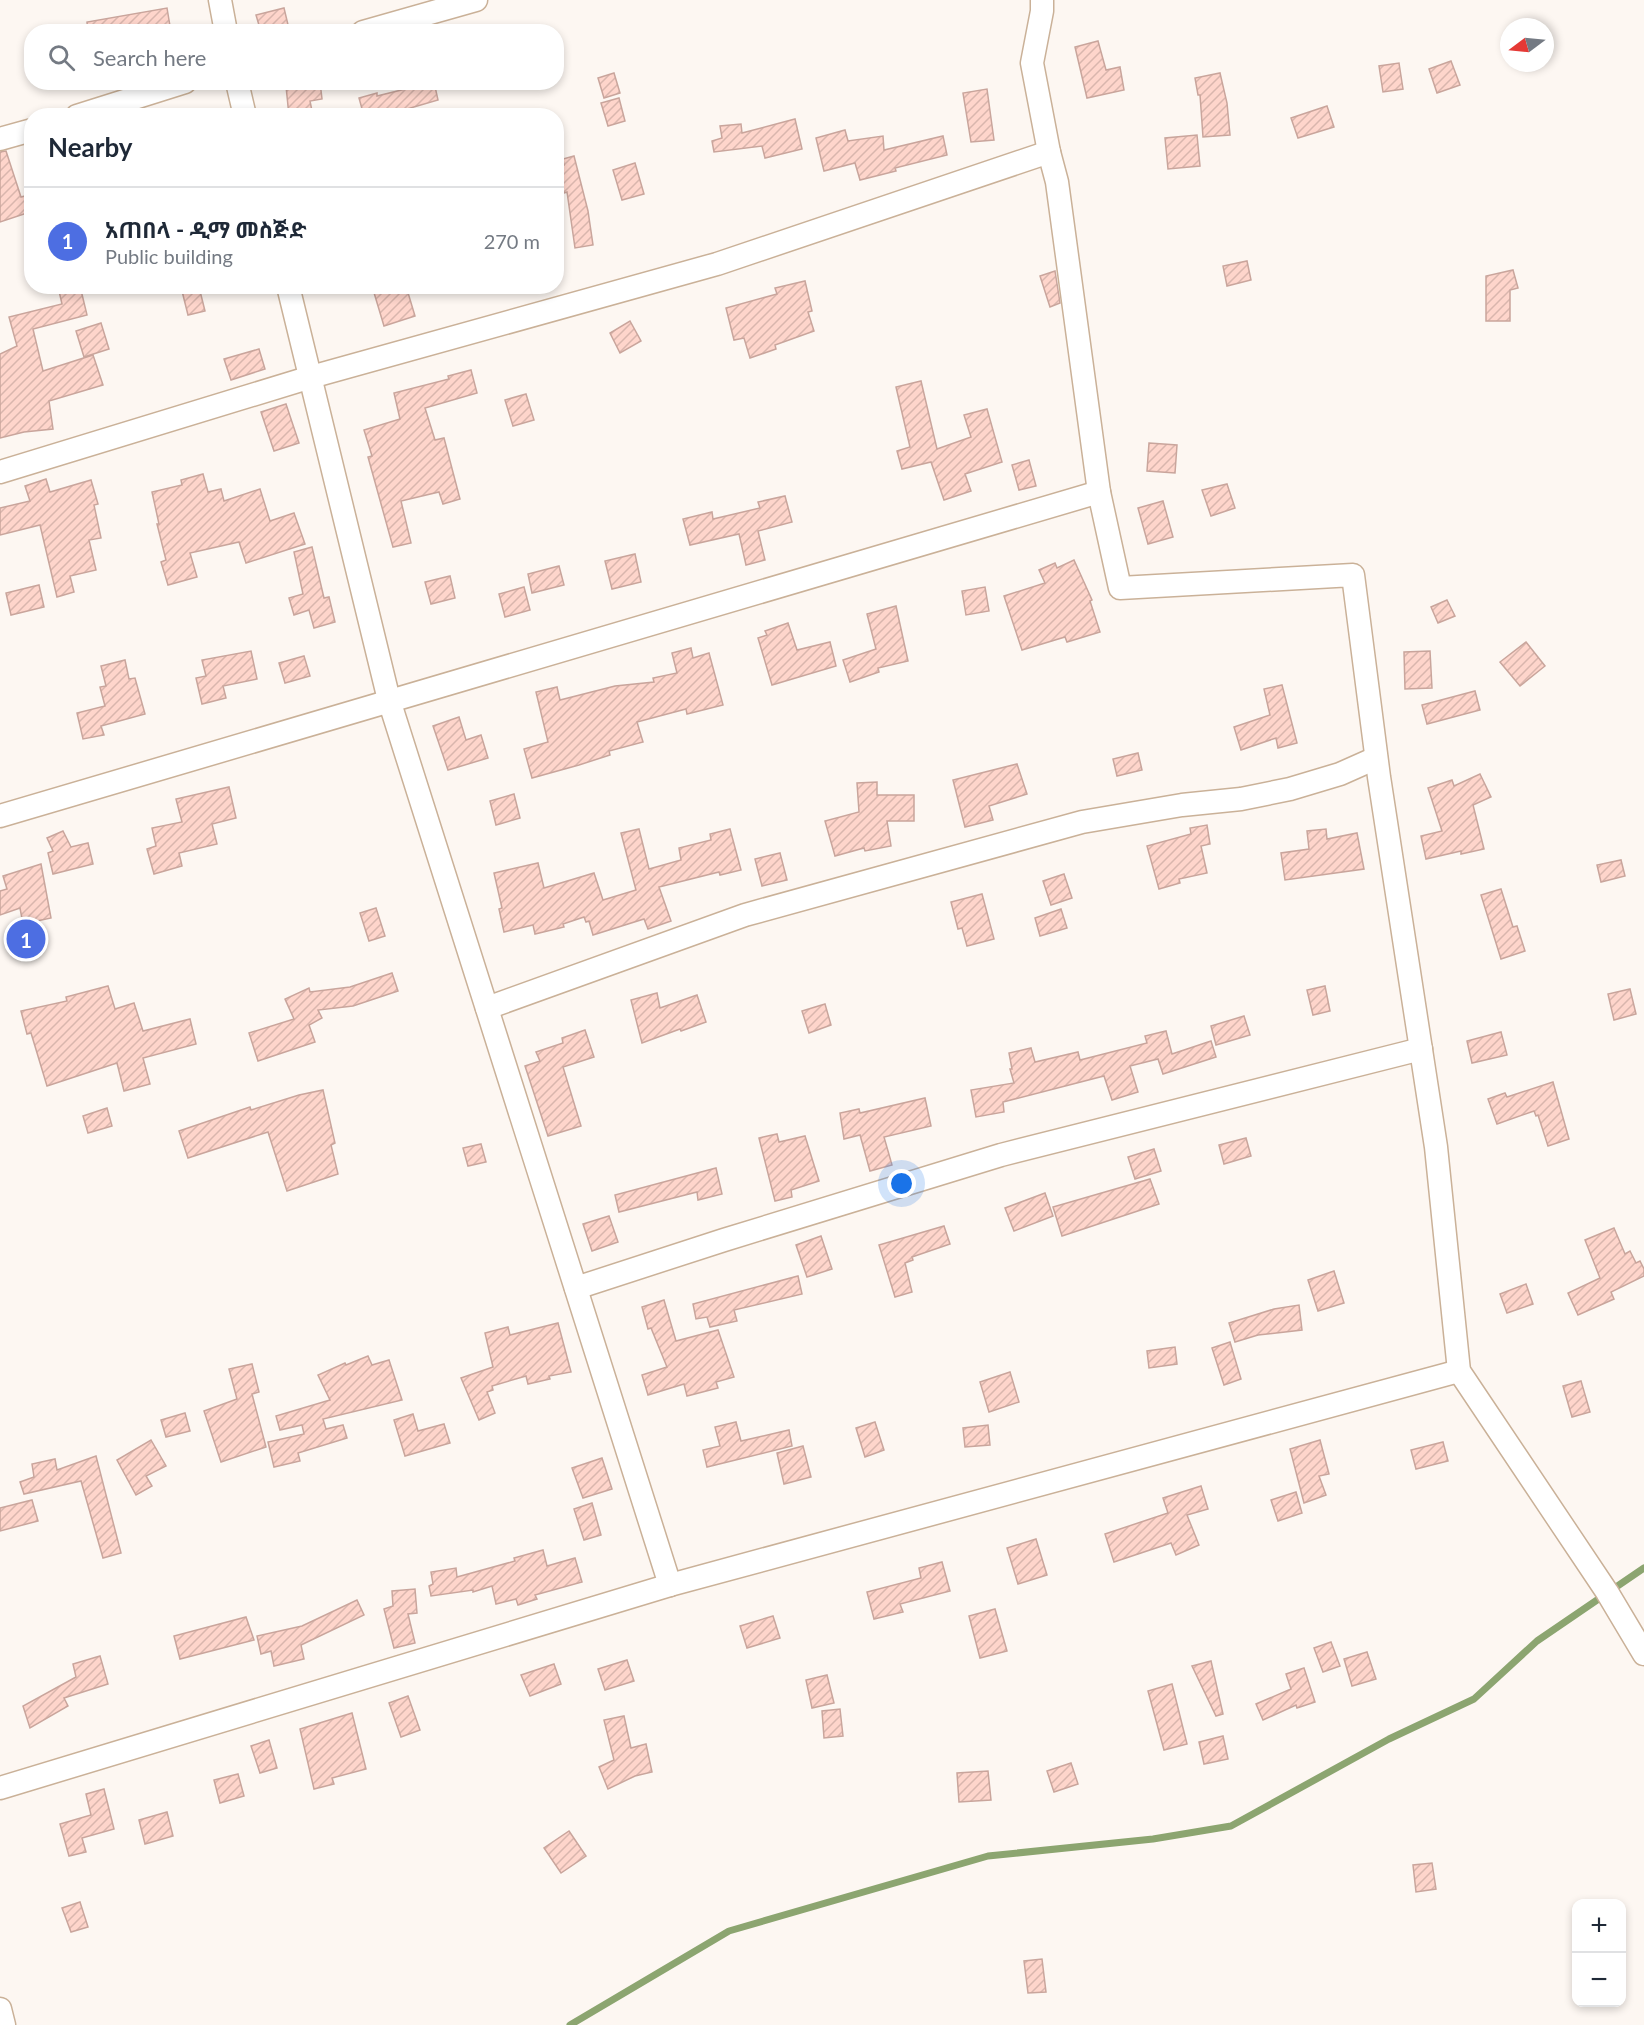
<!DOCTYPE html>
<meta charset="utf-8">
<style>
:root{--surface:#fff;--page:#f6f6f7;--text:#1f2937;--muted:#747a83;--line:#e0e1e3;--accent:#4d6ee2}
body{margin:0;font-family:Lato,"Noto Sans Ethiopic",sans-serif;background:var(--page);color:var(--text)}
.controls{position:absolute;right:18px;bottom:18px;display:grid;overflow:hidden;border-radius:12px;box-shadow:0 3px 9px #0003}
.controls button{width:54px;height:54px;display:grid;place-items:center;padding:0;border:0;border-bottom:2px solid var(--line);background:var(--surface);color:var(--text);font:30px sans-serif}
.compass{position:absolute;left:1500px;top:18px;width:54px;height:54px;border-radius:50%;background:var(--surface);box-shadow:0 3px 9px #0003;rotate:254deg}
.you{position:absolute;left:902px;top:1184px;width:21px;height:21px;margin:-15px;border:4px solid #fff;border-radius:50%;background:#1a73e8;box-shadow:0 0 0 9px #1a73e833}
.badge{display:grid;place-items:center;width:39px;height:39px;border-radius:50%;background:var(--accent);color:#fff;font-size:20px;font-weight:700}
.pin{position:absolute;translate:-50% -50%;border:3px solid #fff;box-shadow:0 2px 6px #0006}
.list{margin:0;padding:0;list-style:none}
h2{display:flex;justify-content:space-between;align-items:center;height:78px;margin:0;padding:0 24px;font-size:26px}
h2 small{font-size:20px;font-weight:400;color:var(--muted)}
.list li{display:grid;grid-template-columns:39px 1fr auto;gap:18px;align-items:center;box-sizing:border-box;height:108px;padding:0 24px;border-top:2px solid var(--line)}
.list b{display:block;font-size:22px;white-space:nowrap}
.list p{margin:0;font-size:20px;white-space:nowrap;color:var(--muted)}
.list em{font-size:20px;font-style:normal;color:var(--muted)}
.icon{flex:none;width:33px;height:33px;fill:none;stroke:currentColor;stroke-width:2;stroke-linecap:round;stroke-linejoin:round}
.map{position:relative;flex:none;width:1644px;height:2025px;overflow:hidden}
.search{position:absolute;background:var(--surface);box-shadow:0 3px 9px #0003;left:24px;top:24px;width:540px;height:66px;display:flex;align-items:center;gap:15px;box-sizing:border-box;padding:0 21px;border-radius:24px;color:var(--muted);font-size:22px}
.panel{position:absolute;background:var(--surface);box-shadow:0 3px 9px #0003;left:24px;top:108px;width:540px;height:186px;border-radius:24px}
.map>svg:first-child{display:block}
</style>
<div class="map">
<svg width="1644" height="2025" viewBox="0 0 1644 2025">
<defs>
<pattern id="building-hatch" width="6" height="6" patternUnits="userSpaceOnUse" patternTransform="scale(1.5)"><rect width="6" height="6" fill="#fed5cb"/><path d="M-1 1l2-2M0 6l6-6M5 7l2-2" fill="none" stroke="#d9b6ad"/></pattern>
</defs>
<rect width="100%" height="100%" fill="#fdf7f2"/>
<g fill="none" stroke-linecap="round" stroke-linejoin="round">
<polyline stroke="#8ca570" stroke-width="7" points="570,2025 729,1931 988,1856 1153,1839 1231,1826 1389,1739 1474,1699 1537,1641 1644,1568"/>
</g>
<g fill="url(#building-hatch)" stroke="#c9a59c" stroke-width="1.5">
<polygon points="167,8 171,32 88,32 87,22"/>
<polygon points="284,8 289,29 278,32 261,32 256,15"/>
<polygon points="1098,41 1106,70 1120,67 1124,90 1087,98 1075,47"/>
<polygon points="1451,61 1460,85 1437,93 1429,69"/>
<polygon points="1399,63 1403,89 1383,92 1379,66"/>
<polygon points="614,73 620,93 604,98 598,78"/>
<polygon points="1220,73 1227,103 1230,135 1203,137 1200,95 1198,95 1195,78"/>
<polygon points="303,82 320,82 322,99 310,101 313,116 289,116 286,86 303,85"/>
<polygon points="434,82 438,100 383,116 364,116 359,98 377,93 377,96"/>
<polygon points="987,89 994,140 971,142 963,93"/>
<polygon points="619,98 625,121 608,126 601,103"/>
<polygon points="1327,106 1334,127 1298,138 1291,118"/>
<polygon points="795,119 802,149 765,158 762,146 714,152 712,141 722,138 720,126 741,124 742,133"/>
<polygon points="845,130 848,141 883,136 884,150 943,136 947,155 895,168 896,171 860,180 855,163 824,171 816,138"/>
<polygon points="1197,135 1200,166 1168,169 1165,138"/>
<polygon points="6,151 21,197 25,196 30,212 0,222 0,152"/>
<polygon points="574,156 588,211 593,245 575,248 567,192 564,193 557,167 564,165 563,159"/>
<polygon points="635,163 644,194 622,200 613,170"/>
<polygon points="1247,261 1251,280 1227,286 1223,266"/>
<polygon points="1513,270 1518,288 1510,290 1510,321 1486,321 1486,276"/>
<polygon points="1055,271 1060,303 1050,307 1040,276"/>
<polygon points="805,281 812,311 808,312 814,331 775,345 776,349 750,358 744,338 734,340 726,308 777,294 775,288"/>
<polygon points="80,286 87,315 33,329 43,371 93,355 103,385 49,401 53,429 24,432 0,438 0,354 17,346 9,317 62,304 59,291"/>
<polygon points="372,286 406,286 415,316 384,326"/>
<polygon points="199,287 205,311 188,315 182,291"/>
<polygon points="630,321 641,341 620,353 610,333"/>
<polygon points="101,323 109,349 84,357 76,331"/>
<polygon points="259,349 265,369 231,380 224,359"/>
<polygon points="471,370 477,393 425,408 435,440 444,438 460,499 443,504 439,492 401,501 411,543 393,547 368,457 372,456 364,430 400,419 394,393 449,379 448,376"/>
<polygon points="921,381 937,449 971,437 964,415 987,409 1002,462 965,474 971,491 944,500 931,462 902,469 897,451 910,447 896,387"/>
<polygon points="526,394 534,420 513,426 505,400"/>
<polygon points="286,404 299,443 274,451 261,412"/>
<polygon points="1149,443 1177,445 1175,473 1147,471"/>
<polygon points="1029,460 1036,486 1019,490 1012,465"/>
<polygon points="203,474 208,492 221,489 224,501 260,489 270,521 294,513 305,544 246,563 239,542 190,553 197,577 168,585 161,562 166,560 157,524 159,524 152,492 182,485 181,480"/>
<polygon points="46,479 50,492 91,480 98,504 94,505 101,538 89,540 96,570 70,576 74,592 57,597 40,525 0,535 0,508 30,501 25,486"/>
<polygon points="1227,484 1235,508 1211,516 1202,490"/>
<polygon points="785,496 792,522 758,531 765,560 746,565 739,534 690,545 683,519 712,512 713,519 760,508 758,502"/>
<polygon points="1163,501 1173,537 1148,544 1138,508"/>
<polygon points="312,547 324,598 329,597 335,622 314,628 309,610 294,615 289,598 303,594 294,552"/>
<polygon points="635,554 641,582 612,589 605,561"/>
<polygon points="1074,560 1092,600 1090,601 1100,632 1067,642 1065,637 1022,650 1004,596 1045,583 1039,570 1055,563 1057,568"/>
<polygon points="559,566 564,585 532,593 528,574"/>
<polygon points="450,576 455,598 431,604 425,582"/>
<polygon points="39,585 44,607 11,615 6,593"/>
<polygon points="524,587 530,610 505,617 499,594"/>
<polygon points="985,587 989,611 966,615 962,591"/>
<polygon points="1447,600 1455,616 1438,623 1431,607"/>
<polygon points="896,606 908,661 878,668 879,672 850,682 843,660 876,649 867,614"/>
<polygon points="788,623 797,650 830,642 836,666 772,685 758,638 767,635 765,631"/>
<polygon points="1526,642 1545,666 1520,686 1500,662"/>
<polygon points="691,648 693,658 709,653 723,705 687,714 686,709 637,722 643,742 609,751 610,755 579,765 532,778 524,749 548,742 536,692 557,687 560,700 615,686 654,682 653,678 677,673 672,653"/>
<polygon points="251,651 257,679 223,686 226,698 202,704 196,678 206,676 202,660"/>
<polygon points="1430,651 1432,688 1405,689 1404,652"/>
<polygon points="304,656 310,676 285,683 279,663"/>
<polygon points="125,660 129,679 135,678 145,714 101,726 104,735 83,739 77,713 105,706 100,687 106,686 101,666"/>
<polygon points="1282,685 1297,743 1278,748 1276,738 1241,750 1234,727 1270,715 1264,689"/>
<polygon points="1475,691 1480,710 1427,724 1422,705"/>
<polygon points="459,717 466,740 481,735 488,758 448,770 433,726"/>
<polygon points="1138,753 1142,770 1117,776 1113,759"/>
<polygon points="1017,764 1027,794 989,806 993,820 965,827 953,780"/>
<polygon points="1480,774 1491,797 1473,805 1484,849 1461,854 1461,851 1426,859 1421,836 1442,831 1428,788 1452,780 1454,786"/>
<polygon points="877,782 877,795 914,795 914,821 887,821 891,846 865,851 864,848 835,856 825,821 859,812 857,783"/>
<polygon points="229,787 236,818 212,824 217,844 179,853 182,866 154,874 147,849 156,846 152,828 182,822 176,799"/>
<polygon points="514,794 520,818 496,825 490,801"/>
<polygon points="1207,825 1210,844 1201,846 1207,873 1179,879 1180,883 1159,889 1147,846 1191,834 1190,828"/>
<polygon points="639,829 649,869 681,860 679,848 711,840 710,834 730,829 741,870 720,875 719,872 659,887 671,921 648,929 644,919 593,935 589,921 586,922 584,917 563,924 564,927 535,934 533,925 504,932 499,909 502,908 494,873 538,863 544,888 594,873 603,900 636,890 621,833"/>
<polygon points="1326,829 1327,839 1357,833 1364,869 1285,880 1281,853 1309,849 1307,831"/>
<polygon points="63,831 71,847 88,843 93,864 53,874 48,853 53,851 47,838"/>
<polygon points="780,853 787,880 762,886 755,859"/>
<polygon points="1621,860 1625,876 1601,882 1597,865"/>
<polygon points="41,864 51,918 23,924 20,908 0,915 0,891 7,889 3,876"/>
<polygon points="1064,874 1072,898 1051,905 1043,881"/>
<polygon points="1501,889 1513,927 1517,926 1525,951 1501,959 1481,895"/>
<polygon points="982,894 994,939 967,946 962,928 958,929 951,902"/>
<polygon points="376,908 385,936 369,941 360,913"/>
<polygon points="1061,909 1067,928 1040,936 1035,918"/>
<polygon points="392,973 398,991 353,1006 318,1010 322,1018 309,1025 315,1042 258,1061 249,1033 294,1019 285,999 309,988 310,992 350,987"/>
<polygon points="108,986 115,1009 134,1003 143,1031 190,1019 196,1044 143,1058 150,1084 124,1091 117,1063 47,1086 31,1033 27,1034 21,1011 67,1001 66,997"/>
<polygon points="1325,986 1330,1011 1313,1015 1307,990"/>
<polygon points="1630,989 1636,1014 1614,1020 1608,994"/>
<polygon points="657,993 660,1008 697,995 706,1022 681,1031 680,1029 642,1043 631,1000"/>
<polygon points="825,1004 831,1025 809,1033 802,1011"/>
<polygon points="1244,1016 1250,1035 1216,1045 1211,1026"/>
<polygon points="585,1030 594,1057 563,1067 581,1126 548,1136 525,1066 540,1061 536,1052 563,1043 562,1038"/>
<polygon points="1166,1031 1172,1054 1211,1041 1216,1057 1163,1074 1158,1059 1130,1066 1138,1092 1112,1100 1104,1076 1003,1102 1004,1112 976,1117 971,1090 1014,1083 1010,1069 1012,1069 1009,1053 1031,1048 1035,1062 1078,1052 1080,1060 1147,1043 1145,1036"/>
<polygon points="1501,1032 1507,1055 1472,1063 1467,1041"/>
<polygon points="1553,1082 1569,1139 1548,1146 1538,1115 1536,1116 1534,1111 1497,1124 1488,1099 1505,1093 1507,1097"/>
<polygon points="323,1090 335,1143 331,1145 338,1174 287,1191 268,1132 188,1158 179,1131 250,1107 251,1110 299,1095"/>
<polygon points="925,1098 931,1126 884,1137 892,1165 870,1171 860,1135 844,1139 840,1113 859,1109 860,1113"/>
<polygon points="107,1108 112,1126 88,1133 83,1116"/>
<polygon points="777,1134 779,1142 805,1136 819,1181 791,1190 792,1197 775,1201 759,1138"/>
<polygon points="1246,1138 1251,1156 1224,1164 1219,1145"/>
<polygon points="481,1144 486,1162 468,1166 463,1148"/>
<polygon points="1154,1149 1161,1171 1135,1179 1128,1157"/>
<polygon points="716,1168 722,1194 698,1200 697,1192 619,1212 615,1195"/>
<polygon points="1150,1179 1159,1204 1062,1236 1053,1207"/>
<polygon points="1045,1193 1053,1216 1014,1231 1005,1208"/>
<polygon points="609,1216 618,1242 592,1251 583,1224"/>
<polygon points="944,1226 950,1244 912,1257 913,1260 905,1263 912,1292 895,1297 879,1245"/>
<polygon points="1614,1228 1625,1254 1630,1251 1636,1263 1640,1261 1644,1269 1644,1276 1611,1292 1614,1299 1578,1315 1568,1293 1600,1278 1585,1240"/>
<polygon points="821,1236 832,1269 807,1277 796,1245"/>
<polygon points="1334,1271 1344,1303 1318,1311 1308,1280"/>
<polygon points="798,1276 802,1294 734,1310 737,1321 710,1327 707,1317 696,1319 693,1304"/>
<polygon points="1526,1284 1533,1304 1507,1313 1500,1294"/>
<polygon points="664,1300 676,1341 718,1330 734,1377 716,1382 718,1388 687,1396 684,1384 648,1395 642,1375 667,1367 651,1328 648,1329 642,1307"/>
<polygon points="1299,1305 1302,1330 1258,1335 1235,1342 1229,1323 1274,1309"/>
<polygon points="558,1323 571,1372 549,1376 550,1379 528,1384 526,1376 492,1386 493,1390 487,1392 495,1413 479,1420 461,1378 493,1367 485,1333 508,1327 510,1335"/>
<polygon points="1230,1342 1241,1379 1224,1385 1212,1348"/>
<polygon points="1175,1347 1177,1364 1149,1368 1147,1351"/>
<polygon points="368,1356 372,1365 389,1360 402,1400 323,1419 326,1429 343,1425 347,1438 298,1453 300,1461 274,1467 268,1442 304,1434 302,1425 280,1430 276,1416 330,1400 318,1375 345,1363 346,1365"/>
<polygon points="252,1364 259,1392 252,1394 266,1447 221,1462 204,1411 237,1399 229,1369"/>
<polygon points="1010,1372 1019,1402 989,1412 980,1382"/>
<polygon points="1581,1381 1590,1412 1572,1417 1563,1386"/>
<polygon points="185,1413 190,1431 166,1437 161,1420"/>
<polygon points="413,1414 418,1431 444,1424 450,1443 405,1456 394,1420"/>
<polygon points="736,1422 741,1441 789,1430 792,1446 707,1467 703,1450 720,1446 715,1427"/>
<polygon points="875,1422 884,1450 865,1457 856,1428"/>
<polygon points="988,1425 990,1445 965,1447 963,1428"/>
<polygon points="151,1440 166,1466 146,1476 152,1486 136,1495 117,1460"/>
<polygon points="1320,1440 1329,1474 1319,1476 1326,1495 1304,1503 1290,1449"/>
<polygon points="1443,1442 1448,1461 1416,1469 1411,1450"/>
<polygon points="803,1446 811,1477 784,1484 777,1453"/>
<polygon points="96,1456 121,1553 103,1558 81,1481 24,1494 20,1482 34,1477 32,1464 55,1459 57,1470"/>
<polygon points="602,1458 612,1489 583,1498 572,1468"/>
<polygon points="1201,1486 1208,1509 1187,1515 1199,1545 1176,1555 1171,1543 1114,1562 1105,1534 1168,1513 1163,1498"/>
<polygon points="1296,1492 1302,1513 1278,1521 1271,1500"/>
<polygon points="32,1500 38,1521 0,1531 0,1508"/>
<polygon points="592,1503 601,1535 584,1540 574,1509"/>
<polygon points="1036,1539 1047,1575 1018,1584 1007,1548"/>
<polygon points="543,1550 547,1566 575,1558 582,1582 535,1595 537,1599 518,1605 516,1599 496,1604 492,1586 473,1592 473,1590 431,1596 429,1586 433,1584 431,1572 456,1568 457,1577 515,1561 514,1558"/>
<polygon points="942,1562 950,1591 900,1604 903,1612 874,1619 867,1592 921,1578 919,1568"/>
<polygon points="415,1589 417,1613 408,1614 415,1643 394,1648 384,1609 393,1606 392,1591"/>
<polygon points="357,1600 364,1615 301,1645 304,1659 274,1666 271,1651 261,1654 257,1636 302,1626"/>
<polygon points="995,1609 1007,1651 980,1658 969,1616"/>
<polygon points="773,1616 780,1638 747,1648 740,1626"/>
<polygon points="246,1617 254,1640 180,1659 174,1636"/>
<polygon points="1331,1642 1340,1666 1323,1672 1314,1648"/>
<polygon points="1367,1652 1376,1679 1352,1686 1344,1659"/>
<polygon points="100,1656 108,1684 64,1698 68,1706 30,1728 23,1706 76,1677 73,1664"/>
<polygon points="627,1660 634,1681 605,1690 598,1669"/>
<polygon points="1211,1661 1223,1714 1216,1716 1192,1666"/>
<polygon points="554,1664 561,1684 530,1696 521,1675"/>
<polygon points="1304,1668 1315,1702 1297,1708 1296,1705 1263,1720 1256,1704 1291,1689 1286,1674"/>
<polygon points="827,1675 834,1703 812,1708 806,1680"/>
<polygon points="1172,1684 1187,1744 1164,1750 1148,1691"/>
<polygon points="408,1696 420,1730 401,1737 389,1703"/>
<polygon points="840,1709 843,1736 824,1738 822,1711"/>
<polygon points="352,1713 366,1769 332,1778 334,1784 314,1789 300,1729"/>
<polygon points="624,1716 631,1748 646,1744 652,1772 635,1776 608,1789 599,1767 614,1760 604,1720"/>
<polygon points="1223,1736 1228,1759 1204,1764 1199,1742"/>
<polygon points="269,1740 277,1768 260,1773 251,1746"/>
<polygon points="1071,1763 1078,1784 1054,1792 1047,1771"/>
<polygon points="988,1771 991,1800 959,1802 957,1773"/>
<polygon points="238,1774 244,1796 220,1803 214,1780"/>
<polygon points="104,1789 114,1829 82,1838 86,1852 69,1856 60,1824 91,1815 86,1794"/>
<polygon points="167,1812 173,1836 145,1844 139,1820"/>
<polygon points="569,1831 586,1856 561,1873 544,1848"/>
<polygon points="1432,1863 1436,1889 1416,1892 1413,1865"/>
<polygon points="80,1902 88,1927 71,1932 62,1908"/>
<polygon points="1042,1959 1046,1992 1028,1993 1024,1961"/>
</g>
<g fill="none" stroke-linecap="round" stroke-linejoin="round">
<defs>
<g id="street">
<polyline points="220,0 226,32"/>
<polyline points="1042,0 1042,11 1032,63 1049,152 1057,182 1099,492 1120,588 1353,575 1379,777 1436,1147 1459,1371 1607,1592 1644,1654"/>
<polyline points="363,32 476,0"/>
<polyline points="237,82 245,116"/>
<polyline points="77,116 185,82"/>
<polyline points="0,139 32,130"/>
<polyline points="288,286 389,700 670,1585"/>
<polyline points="0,472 311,377 717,264 1049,152"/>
<polyline points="0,816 1099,492"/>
<polyline points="487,1008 745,915 1082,822 1182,805 1241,799 1290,789 1340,774 1376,758"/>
<polyline points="576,1288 724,1240 1001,1155 1421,1049"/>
<polyline points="0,1788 670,1585 1459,1371"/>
<polyline points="0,2009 4,2025"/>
</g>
</defs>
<use href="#street" stroke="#cab198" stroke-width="25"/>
<use href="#street" stroke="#fff" stroke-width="22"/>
</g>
</svg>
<div class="controls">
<button>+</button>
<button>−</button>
</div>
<svg class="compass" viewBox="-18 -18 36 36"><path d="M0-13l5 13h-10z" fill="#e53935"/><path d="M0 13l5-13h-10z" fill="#747a83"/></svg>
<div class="you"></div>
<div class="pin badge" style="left:26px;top:939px">1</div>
<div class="search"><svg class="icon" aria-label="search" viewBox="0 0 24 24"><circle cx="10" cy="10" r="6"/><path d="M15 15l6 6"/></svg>Search here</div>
<section class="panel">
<h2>Nearby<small></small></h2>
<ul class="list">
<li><span class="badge">1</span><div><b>አጠበላ - ዲማ መስጅድ</b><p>Public building</p></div><em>270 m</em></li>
</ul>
</section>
</div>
